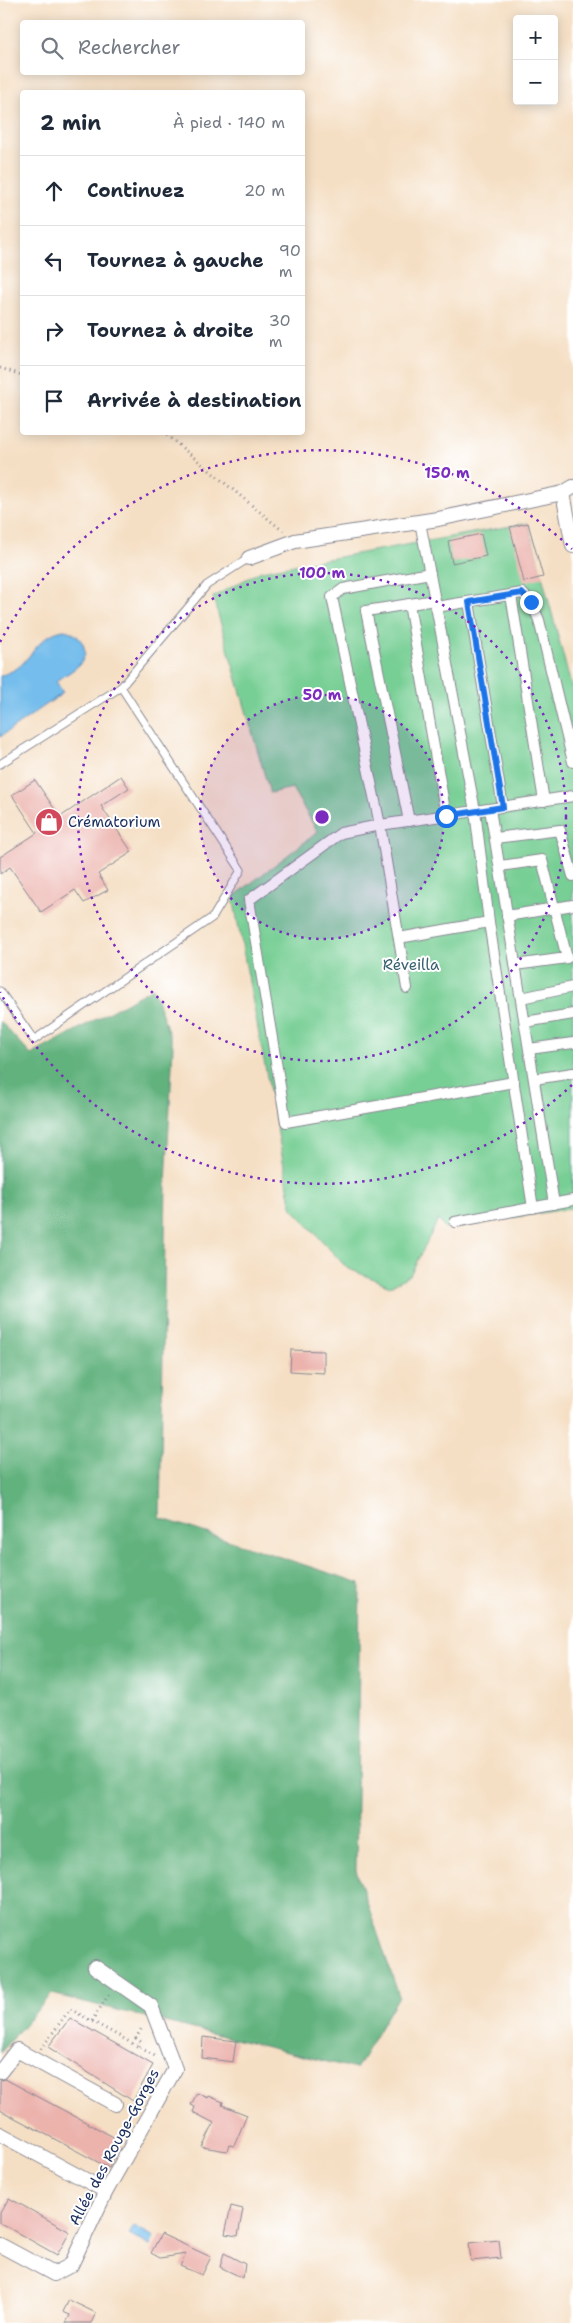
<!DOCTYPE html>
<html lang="fr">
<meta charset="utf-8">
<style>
:root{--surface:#fff;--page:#f6f6f7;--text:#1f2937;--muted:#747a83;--line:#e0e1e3}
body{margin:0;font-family:"Shantell Sans",sans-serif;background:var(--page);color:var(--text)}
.controls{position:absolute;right:15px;top:15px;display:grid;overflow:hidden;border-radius:5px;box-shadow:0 2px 12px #0003}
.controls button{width:45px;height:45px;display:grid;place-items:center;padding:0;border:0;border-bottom:1px solid var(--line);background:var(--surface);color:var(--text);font:25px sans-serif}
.stop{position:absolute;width:15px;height:15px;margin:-11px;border:4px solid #1a73e8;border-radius:50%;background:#fff}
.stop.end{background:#1a73e8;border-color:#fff;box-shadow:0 1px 5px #0008}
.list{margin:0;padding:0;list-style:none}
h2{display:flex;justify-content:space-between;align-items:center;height:65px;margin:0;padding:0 20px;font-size:21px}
h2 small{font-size:16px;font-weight:400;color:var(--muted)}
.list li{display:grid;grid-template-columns:32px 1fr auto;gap:15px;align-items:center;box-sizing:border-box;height:70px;padding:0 20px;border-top:1px solid var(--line)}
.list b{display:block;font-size:19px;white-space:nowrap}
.list em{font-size:16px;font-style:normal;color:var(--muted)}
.icon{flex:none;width:28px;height:28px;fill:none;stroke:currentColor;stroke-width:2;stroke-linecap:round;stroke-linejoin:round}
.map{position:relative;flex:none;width:573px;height:2323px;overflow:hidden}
.search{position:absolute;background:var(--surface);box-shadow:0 2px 12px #0003;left:20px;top:20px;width:285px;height:55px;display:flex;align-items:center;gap:12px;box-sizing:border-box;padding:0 18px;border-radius:5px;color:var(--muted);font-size:19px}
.panel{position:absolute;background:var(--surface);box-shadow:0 2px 12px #0003;left:20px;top:90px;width:285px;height:345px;border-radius:5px}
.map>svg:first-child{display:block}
</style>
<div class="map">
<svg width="573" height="2323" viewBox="0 0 573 2323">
<rect width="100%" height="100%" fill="#fff"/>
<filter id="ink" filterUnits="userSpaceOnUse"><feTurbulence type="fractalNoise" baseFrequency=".02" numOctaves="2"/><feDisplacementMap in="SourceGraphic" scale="10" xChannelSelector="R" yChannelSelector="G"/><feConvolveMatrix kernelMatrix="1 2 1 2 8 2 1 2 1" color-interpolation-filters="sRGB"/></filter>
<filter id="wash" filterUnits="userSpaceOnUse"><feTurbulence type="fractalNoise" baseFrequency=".0096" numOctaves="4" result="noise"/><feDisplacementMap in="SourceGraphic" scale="20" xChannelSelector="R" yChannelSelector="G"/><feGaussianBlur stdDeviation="1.12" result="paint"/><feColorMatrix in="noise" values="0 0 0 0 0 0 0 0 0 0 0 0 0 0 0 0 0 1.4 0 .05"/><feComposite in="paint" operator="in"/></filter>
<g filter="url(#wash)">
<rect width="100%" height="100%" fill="#f5dfc4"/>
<polygon fill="#78cf95" stroke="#4a7f7a" points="528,523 573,693 573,1208 445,1228 438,1220 410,1275 390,1286 347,1268 292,1208 233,897 318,832 292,788 270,793 213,597 261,571"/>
<polygon fill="#62b27e" stroke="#3e706e" points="153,988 173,1046 166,1184 160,1518 360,1583 356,1870 399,1996 356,2069 52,1994 0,2052 0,1021 31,1055"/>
<g fill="#74bdec" stroke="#4876a5">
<path d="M64,630C79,632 92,650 80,664C74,670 64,676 56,681L63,693L0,737V676C7,673 16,670 21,665C35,651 43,633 64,630Z"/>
<polygon points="134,2226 154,2237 150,2246 129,2235"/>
</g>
<g id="blocks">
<g fill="#ecb3ad">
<polygon points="528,523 543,577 524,582 510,527"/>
<polygon points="481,534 486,556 452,563 448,541"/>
<polygon points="121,776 129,788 101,806 132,852 98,874 108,890 84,903 75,890 41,912 10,867 0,874 0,857 37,833 12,795 35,780 60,817"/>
<polygon points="291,1350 324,1351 324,1373 290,1371"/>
<polygon points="70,2018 153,2065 133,2101 48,2047"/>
<polygon points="203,2037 236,2041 233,2062 202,2058"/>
<polygon points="5,2079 121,2141 109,2168 0,2110 0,2081"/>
<polygon points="197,2093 208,2098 209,2096 223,2102 222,2105 247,2115 234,2146 229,2145 227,2151 202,2147 214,2123 193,2112 195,2107 191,2105"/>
<polygon points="9,2198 70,2232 57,2255 0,2223 0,2213"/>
<polygon points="231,2206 243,2209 238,2236 225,2234"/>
<polygon points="161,2234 211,2257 202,2275 180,2266 186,2254 160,2258 151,2253"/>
<polygon points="499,2240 501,2258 471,2261 469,2243"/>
<polygon points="224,2253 245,2264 243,2278 220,2267"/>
<polygon points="69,2300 96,2313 91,2323 66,2323 70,2315 63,2312"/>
</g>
</g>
</g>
<g filter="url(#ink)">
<use href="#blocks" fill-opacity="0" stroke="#888791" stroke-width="1"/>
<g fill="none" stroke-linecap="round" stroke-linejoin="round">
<defs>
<g id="service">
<polyline points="0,764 121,687 207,585 249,558"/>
<polyline points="0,991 34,1040 213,917 241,870 121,687"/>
</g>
<g id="pedestrian">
<polyline points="420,522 475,811 573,796"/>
<polyline points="430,573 343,589 332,597 380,825 475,811 489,922 533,1208"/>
<polyline points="511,595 544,801"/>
<polyline points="469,602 503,807"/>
<polyline points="409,604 446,816"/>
<polyline points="436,607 522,593 531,602 539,620 573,762"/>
<polyline points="490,809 554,1204"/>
<polyline points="409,821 366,611 435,600"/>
<polyline points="495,838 560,830 573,876"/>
<polyline points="500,866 542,860 567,958 515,965"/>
<polyline points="507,916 573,905"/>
<polyline points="399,938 489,922"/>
<polyline points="407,988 380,825 341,833 249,900 286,1122 514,1082"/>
<polyline points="521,998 573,987"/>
<polyline points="525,1022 573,1014"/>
<polyline points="529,1049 573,1043"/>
<polyline points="534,1079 573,1073"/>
<polyline points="455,1222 573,1200"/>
</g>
<g id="minor">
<polyline points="563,493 573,546"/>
<polyline points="249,558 295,541 438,519 563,493 573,487"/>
<polyline points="0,2072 17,2050 115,2104"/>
<polyline points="0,2134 106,2191"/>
<polyline points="0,2245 54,2274 71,2265 106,2191 175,2069 151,2006 95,1967"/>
</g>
</defs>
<use href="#service" stroke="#888791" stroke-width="9"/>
<use href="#pedestrian" stroke="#888791" stroke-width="12"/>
<use href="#minor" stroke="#888791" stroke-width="16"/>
<g stroke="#888791" stroke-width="3" stroke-dasharray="1 4" stroke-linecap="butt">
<polyline points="0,368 22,375"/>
<polyline points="163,432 283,531"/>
<polyline points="92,2021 109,1994"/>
<polyline points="139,2046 141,2042 136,2038 143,2026"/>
<polyline points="41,2049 70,2009 155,2056"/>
</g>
<use href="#service" stroke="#fff" stroke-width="7"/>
<use href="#pedestrian" stroke="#fff" stroke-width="10"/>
<use href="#minor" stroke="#fff" stroke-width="14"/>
</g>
</g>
<g fill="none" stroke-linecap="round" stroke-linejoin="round" filter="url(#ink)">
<polyline stroke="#1a73e8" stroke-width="6" points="446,816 503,807 469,602 522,593 531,602"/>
</g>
<circle cx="322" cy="817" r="122" fill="#7b2cbf" fill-opacity=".12"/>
<g fill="none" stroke="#7b2cbf" stroke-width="2.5" stroke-dasharray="2.5 5">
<circle cx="322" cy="817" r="122"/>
<circle cx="322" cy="817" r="244"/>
<path d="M572 1085A366 366 0 0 1 0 992M0 642A366 366 0 0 1 572 549"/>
</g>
<defs>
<symbol id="shop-disc" viewBox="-11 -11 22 22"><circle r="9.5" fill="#d1495b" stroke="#fff"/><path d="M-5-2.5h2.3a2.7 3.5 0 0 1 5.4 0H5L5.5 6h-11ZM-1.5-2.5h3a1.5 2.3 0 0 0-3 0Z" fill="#fff"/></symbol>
</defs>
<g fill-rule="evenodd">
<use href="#shop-disc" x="33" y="806" width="32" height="32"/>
</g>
<g text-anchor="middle" stroke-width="4" stroke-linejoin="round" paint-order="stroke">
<g font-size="15" fill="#1b2f5e" stroke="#fff" text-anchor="start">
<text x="68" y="827">Crématorium</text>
</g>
<g font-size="15" fill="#375f6e" stroke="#fff">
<text x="411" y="970">Réveilla</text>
</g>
<g font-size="15" fill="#1b2f5e" stroke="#fff">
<text transform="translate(114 2147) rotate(-62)" y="5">Allée des Rouge-Gorges</text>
</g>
</g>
<circle cx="322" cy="817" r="8" fill="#7b2cbf" stroke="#fff" stroke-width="2.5"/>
<g font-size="15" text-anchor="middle" font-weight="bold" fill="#7b2cbf" stroke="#fff" stroke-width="4" stroke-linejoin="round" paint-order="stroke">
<text x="447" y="478">150 m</text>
<text x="322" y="578">100 m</text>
<text x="322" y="700">50 m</text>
</g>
</svg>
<div class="controls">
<button>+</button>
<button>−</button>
</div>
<div class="stop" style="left:446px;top:816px"></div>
<div class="stop end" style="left:531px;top:602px"></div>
<div class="search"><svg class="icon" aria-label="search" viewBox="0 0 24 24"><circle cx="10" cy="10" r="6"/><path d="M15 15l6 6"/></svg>Rechercher</div>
<section class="panel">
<h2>2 min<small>À pied · 140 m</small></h2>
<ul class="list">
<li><svg class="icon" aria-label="ahead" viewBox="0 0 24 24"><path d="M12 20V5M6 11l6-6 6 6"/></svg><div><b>Continuez</b></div><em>20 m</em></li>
<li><svg class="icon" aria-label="left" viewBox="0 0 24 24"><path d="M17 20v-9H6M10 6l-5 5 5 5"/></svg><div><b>Tournez à gauche</b></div><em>90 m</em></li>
<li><svg class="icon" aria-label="right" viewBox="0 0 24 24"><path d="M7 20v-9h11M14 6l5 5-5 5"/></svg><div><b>Tournez à droite</b></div><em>30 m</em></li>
<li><svg class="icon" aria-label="arrive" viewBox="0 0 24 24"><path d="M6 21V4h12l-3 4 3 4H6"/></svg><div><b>Arrivée à destination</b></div></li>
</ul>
</section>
</div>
